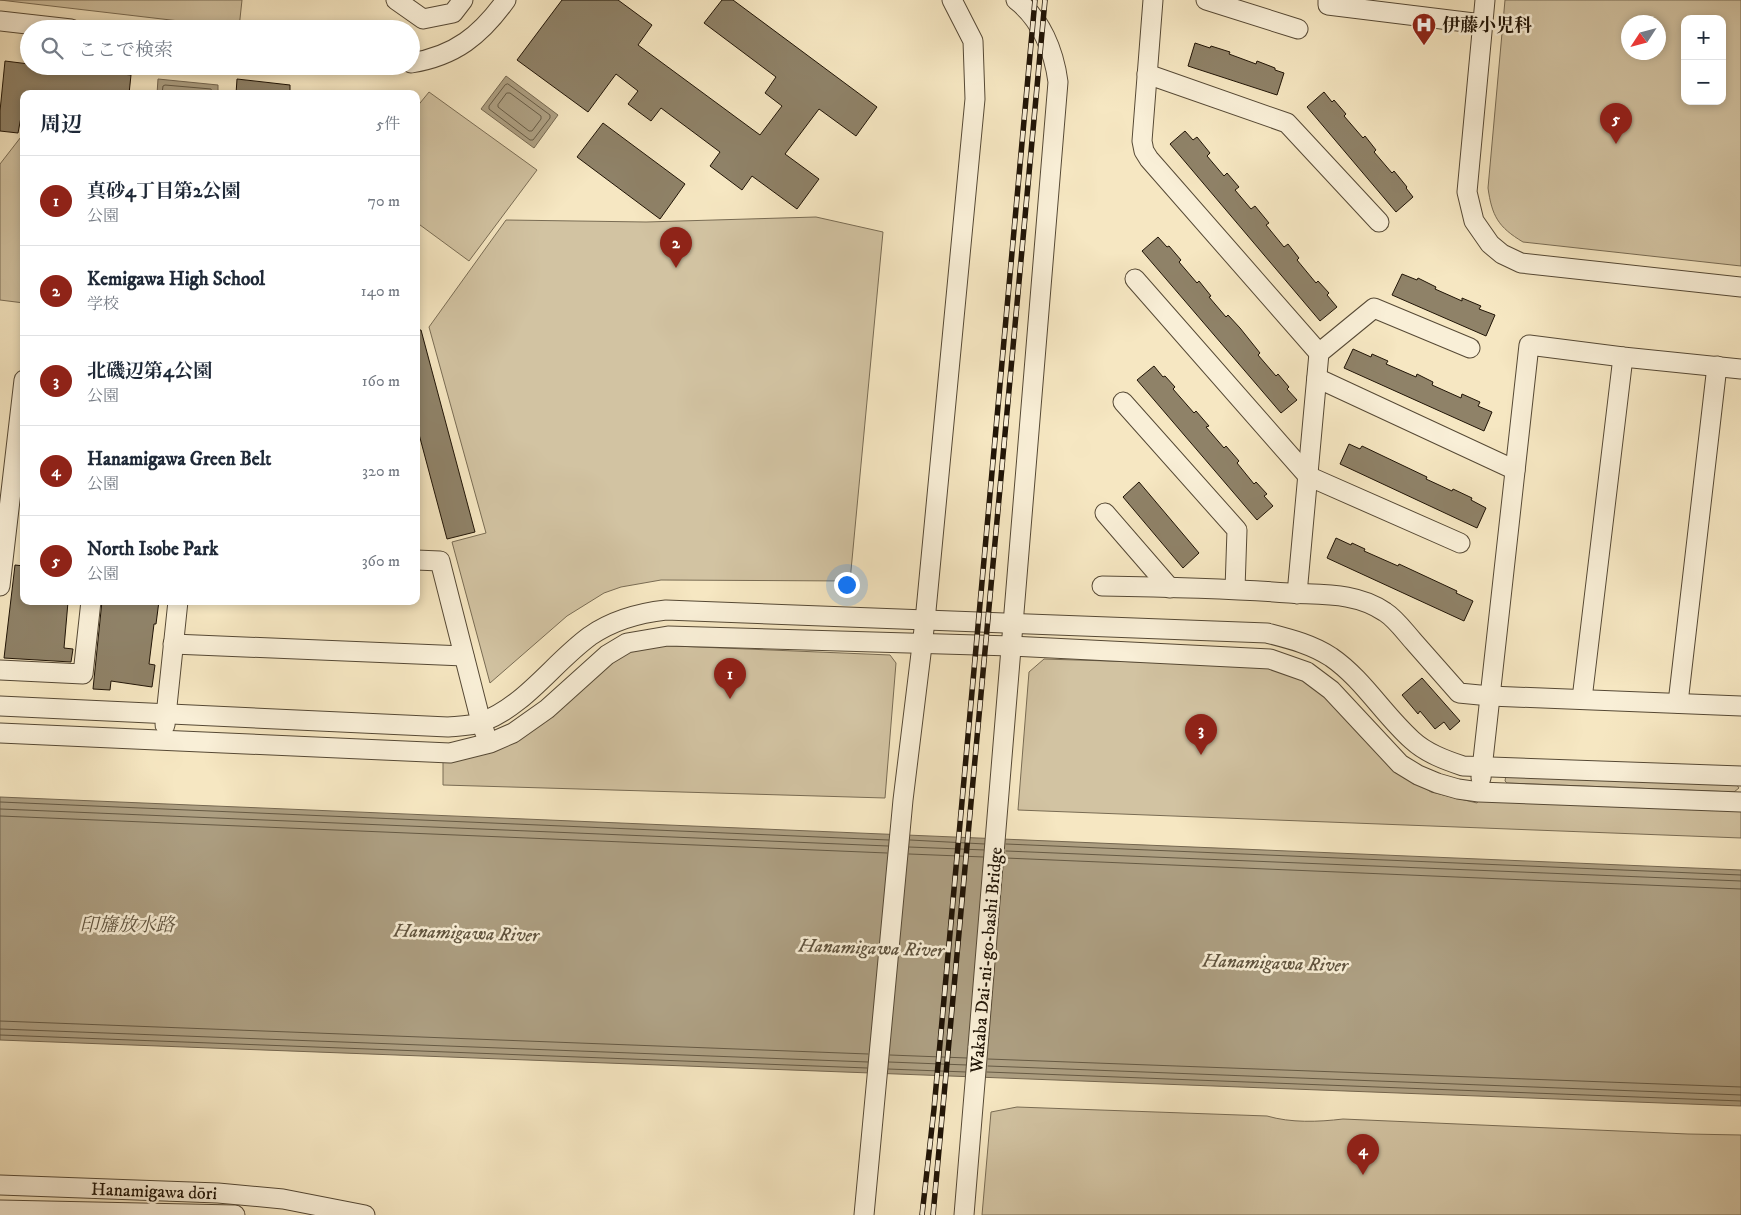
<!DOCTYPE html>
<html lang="ja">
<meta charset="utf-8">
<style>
:root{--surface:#fff;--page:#f6f6f7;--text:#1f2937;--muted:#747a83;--line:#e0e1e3;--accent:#8f2418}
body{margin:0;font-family:"IM FELL DW Pica","Noto Serif JP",serif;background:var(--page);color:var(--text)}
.controls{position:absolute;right:15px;top:15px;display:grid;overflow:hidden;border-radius:10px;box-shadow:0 2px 8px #0003}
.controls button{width:45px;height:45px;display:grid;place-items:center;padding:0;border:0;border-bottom:1px solid var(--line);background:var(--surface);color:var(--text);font:25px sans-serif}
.compass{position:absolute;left:1621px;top:15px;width:45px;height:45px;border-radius:50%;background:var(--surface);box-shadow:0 2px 8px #0003;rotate:234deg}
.you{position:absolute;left:846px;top:584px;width:18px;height:18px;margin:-12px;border:4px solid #fff;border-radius:50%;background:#1a73e8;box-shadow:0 0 0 8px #1a73e833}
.badge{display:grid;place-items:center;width:32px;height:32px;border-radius:50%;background:var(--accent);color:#fff;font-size:16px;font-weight:700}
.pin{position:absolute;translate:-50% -41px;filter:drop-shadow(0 1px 2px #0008)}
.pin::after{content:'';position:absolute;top:26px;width:18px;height:15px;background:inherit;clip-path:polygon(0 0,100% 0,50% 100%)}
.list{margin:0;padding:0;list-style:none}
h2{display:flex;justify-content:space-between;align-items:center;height:65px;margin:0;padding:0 20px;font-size:21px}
h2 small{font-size:16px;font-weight:400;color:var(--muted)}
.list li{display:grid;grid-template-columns:32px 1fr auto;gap:15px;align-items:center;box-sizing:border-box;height:90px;padding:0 20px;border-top:1px solid var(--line)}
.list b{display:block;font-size:19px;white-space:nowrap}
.list p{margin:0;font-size:16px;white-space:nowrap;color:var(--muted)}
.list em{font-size:16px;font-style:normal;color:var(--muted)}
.icon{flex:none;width:28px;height:28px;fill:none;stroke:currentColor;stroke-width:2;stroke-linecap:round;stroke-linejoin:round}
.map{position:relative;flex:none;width:1741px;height:1215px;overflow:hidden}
.search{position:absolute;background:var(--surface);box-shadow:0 2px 8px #0003;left:20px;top:20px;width:400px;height:55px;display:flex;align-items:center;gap:12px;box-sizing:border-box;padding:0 18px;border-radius:28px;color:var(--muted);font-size:19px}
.panel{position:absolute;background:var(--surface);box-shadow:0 2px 8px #0003;left:20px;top:90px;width:400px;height:515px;border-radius:10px}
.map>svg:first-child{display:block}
</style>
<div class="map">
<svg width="1741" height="1215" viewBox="0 0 1741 1215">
<rect width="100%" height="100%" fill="#f6e7c2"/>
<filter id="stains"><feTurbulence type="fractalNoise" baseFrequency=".004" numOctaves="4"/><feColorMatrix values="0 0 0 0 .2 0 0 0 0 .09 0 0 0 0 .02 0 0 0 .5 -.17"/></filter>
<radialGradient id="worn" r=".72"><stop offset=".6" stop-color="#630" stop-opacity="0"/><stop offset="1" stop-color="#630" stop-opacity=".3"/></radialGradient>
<g fill="#d2c3a2" stroke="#796c54" fill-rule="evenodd">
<polygon points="0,0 242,0 239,28"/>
<path d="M1505,0H1741V266L1523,242C1498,227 1492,216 1488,188ZM1685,19H1722V101H1685ZM1628,22H1658V52H1628Z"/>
<polygon points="429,92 537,170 469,261 416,222 416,108"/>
<polygon points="24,133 24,303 0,300 0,164"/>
<polygon points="816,217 883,232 850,581 661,580 621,587 604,593 567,616 490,683 452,542 486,533 429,327 506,220 646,222"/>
<polygon points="651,645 890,655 896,663 885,798 443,785 443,760 485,754 624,651"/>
<polygon points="1044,659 1272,666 1301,677 1331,702 1365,741 1395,768 1431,792 1477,803 1481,797 1741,808 1741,838 1018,810 1029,672"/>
<polygon points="1506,775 1736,784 1739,788 1734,792 1507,783 1505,781"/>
<path d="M1017,1107L1267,1116C1291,1123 1318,1122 1343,1119L1688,1134L1741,1135V1215H982L991,1112Z"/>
</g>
<g fill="#ad9f82" stroke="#756750">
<polygon points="506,76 558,115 534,148 481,109"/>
<polygon points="158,79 218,85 218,94 157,94"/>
<polygon points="0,797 1741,870 1741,1106 0,1040"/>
</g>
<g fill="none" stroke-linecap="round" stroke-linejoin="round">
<g stroke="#665a44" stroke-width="1">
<polygon points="508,84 550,115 550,118 533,140 530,140 489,109 489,106 505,85"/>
<polygon points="507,93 510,93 541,116 541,119 532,131 529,131 498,107 498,105"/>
<polyline points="162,94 163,86 165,85 211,89 213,94"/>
<polyline points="0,802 889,840"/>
<polyline points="0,809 888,846"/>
<polyline points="0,816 887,853"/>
<polyline points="910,840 985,844"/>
<polyline points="1006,844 1741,875"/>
<polyline points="909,847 985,850"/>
<polyline points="1006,851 1741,881"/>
<polyline points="909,854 984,857"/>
<polyline points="1005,858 1741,889"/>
<polyline points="0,1021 868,1054"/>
<polyline points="0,1029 868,1062"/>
<polyline points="0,1035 867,1068"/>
<polyline points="890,1055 967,1058"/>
<polyline points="988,1059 1741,1087"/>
<polyline points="889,1062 967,1065"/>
<polyline points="988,1066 1741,1095"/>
<polyline points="888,1069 966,1072"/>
<polyline points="987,1072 1741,1101"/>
</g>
</g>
<g fill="#8f8268" stroke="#201406">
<polygon points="562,0 618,0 652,25 638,45 760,135 782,106 765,93 776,77 704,23 722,0 733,0 877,107 856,136 819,109 785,154 819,179 797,209 752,176 742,190 710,166 720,152 661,108 651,121 628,104 638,91 616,74 588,112 517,60"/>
<polygon points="1195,43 1210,48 1211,46 1230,52 1229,54 1256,64 1257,61 1275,68 1275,70 1284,73 1277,95 1188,66"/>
<polygon points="5,61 29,64 29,66 49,66 131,75 129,94 24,94 24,118 21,117 18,133 0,131 0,111"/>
<polygon points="237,79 290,85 290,94 236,94"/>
<polygon points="1324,92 1332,102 1334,100 1346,114 1344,116 1363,138 1365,136 1376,150 1374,152 1392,173 1394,171 1407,187 1406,188 1413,197 1396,212 1307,107"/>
<polygon points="603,123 685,184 660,219 577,157"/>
<polygon points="1185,131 1193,140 1197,137 1210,153 1207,156 1224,176 1227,173 1239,187 1235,190 1251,209 1255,206 1269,223 1266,225 1284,247 1288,244 1299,258 1297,260 1316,283 1318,281 1329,293 1327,295 1337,307 1320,321 1170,144"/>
<polygon points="1158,237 1167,247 1169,246 1181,260 1179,262 1197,283 1199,281 1211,296 1209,297 1226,317 1228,315 1240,328 1260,353 1258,355 1276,376 1278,374 1289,387 1287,389 1297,400 1281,413 1142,251"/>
<polygon points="1402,274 1417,280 1418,278 1436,287 1435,289 1462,301 1462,298 1481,306 1479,309 1495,315 1486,336 1392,295"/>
<polygon points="416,330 421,330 475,532 447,539 416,423"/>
<polygon points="1353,349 1371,357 1372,354 1388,361 1386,364 1416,377 1417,374 1433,382 1432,385 1461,398 1462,394 1480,402 1478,406 1492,412 1484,431 1344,368"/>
<polygon points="1154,366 1163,377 1165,376 1175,387 1173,389 1194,413 1196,411 1209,426 1206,427 1224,448 1226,446 1239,461 1237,463 1254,484 1256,482 1267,494 1264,496 1273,506 1257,520 1137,380"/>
<polygon points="1349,444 1360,449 1362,446 1427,477 1426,479 1452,491 1453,489 1472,498 1471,500 1486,508 1477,528 1340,464"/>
<polygon points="1139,482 1199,553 1183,568 1123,497"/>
<polygon points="1336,538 1351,545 1352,543 1365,549 1364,551 1398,566 1399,564 1457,591 1456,593 1473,601 1464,621 1327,558"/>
<polygon points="15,565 24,566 24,601 68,602 64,648 73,649 71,662 4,658"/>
<polygon points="102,601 159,601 156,624 154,624 149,664 155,665 152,687 111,681 110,690 93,689"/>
<polygon points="1422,678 1460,721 1450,730 1444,722 1435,729 1420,711 1418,714 1402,695"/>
</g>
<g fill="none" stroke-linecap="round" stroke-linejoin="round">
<defs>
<g id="minor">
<polyline points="396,0 423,19 453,13 463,0"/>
<polyline points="1153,0 1142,141 1144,151 1149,159 1319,353"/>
<polyline points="1206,0 1298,29"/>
<polyline points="1328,0 1328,5 1482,24"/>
<polyline points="1485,0 1467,192 1474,221 1490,244 1502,254 1521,263 1741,287"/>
<polyline points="0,21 71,29"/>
<path d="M411,63C455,56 481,35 506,0"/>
<polyline points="1147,74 1287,123 1379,222"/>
<polyline points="1135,279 1308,476 1460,543"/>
<polyline points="1317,378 1515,470"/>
<polyline points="1123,402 1237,530 1235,589"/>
<polyline points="1105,513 1170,588"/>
<polyline points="416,560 440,561 481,722 485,733"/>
<polyline points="0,586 24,380"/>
<path d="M1102,586C1164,587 1226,588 1289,593C1322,595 1356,592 1385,612C1396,619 1405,632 1414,642C1429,659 1444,676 1459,693L1490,696L1741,706"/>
<polyline points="1297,594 1319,353 1374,308 1470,348"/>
<polyline points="173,644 464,656"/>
<polyline points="0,670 83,674 91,601"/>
<polyline points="1582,699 1623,357"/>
<polyline points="1678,703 1717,366"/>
<path d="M0,706L448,727C459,726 472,726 482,722C526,705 553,663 590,636C613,620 639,613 666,610L1267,633C1290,639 1311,644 1331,657C1363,679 1383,714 1412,740C1426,753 1445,760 1463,766L1741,776"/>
<polyline points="165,725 178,601"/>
<polyline points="0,733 450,753 490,743 513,733 547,709 607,655 627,643 668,636 1011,646 1270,659 1307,672 1331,690 1400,764 1418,775 1437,783 1458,789 1479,792 1741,802"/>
<polyline points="1481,778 1529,345 1623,357 1741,369"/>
<polyline points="0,1185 218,1193 283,1199 365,1215"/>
<polyline points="0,1210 235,1215"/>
<polyline points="864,1215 903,800 925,621 975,99 973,41 952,0"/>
<path d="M964,1215C998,838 1026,460 1058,82C1054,51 1041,19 1016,0"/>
</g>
</defs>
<use href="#minor" stroke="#564935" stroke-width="21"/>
<use href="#minor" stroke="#f9efd7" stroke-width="19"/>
<defs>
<g id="rail">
<polyline points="922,1215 934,1109 1035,0"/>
<polyline points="933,1215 1045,0"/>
</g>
</defs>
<use href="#rail" stroke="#201406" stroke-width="5.5"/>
<use href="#rail" stroke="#f9efd7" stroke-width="4" stroke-dasharray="11" stroke-linecap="butt"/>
</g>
<defs>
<symbol id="hospital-pin" viewBox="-11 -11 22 30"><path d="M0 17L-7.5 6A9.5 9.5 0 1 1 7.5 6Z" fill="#8f2418" stroke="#f9efd7"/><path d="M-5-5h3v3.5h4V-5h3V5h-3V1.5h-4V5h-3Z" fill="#fff"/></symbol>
</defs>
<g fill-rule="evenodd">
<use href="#hospital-pin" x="1410" y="11" width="28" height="38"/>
</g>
<g text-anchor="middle" stroke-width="5" stroke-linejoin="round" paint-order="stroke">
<g font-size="18" font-weight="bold" fill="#201406" stroke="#f9efd7" text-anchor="start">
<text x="1442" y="31">伊藤小児科</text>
</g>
<g font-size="18" fill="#201406" stroke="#f9efd7">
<text transform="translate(986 960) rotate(-85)" y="6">Wakaba Dai-ni-go-bashi Bridge</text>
<text transform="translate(154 1191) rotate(2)" y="6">Hanamigawa dōri</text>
</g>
<g font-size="19" font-style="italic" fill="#5f533e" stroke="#f9efd7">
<text x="127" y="931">印旛放水路</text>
<text transform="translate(466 932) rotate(2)" y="7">Hanamigawa River</text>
<text transform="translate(871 947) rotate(2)" y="7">Hanamigawa River</text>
<text transform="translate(1275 962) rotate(2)" y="7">Hanamigawa River</text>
</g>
</g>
<rect width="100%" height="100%" filter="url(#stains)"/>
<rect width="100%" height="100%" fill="url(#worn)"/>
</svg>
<div class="controls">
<button>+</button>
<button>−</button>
</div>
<svg class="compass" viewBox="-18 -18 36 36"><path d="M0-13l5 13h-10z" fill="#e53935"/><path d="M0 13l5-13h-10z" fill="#747a83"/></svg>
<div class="you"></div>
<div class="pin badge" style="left:730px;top:699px">1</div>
<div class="pin badge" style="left:676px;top:268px">2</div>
<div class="pin badge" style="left:1201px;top:755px">3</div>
<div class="pin badge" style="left:1363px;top:1175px">4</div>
<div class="pin badge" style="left:1616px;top:144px">5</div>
<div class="search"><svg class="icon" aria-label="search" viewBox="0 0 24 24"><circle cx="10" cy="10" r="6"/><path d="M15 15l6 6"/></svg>ここで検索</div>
<section class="panel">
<h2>周辺<small>5件</small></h2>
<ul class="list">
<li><span class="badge">1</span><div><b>真砂4丁目第2公園</b><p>公園</p></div><em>70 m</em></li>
<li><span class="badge">2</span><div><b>Kemigawa High School</b><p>学校</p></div><em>140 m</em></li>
<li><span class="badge">3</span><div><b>北磯辺第4公園</b><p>公園</p></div><em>160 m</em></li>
<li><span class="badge">4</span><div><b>Hanamigawa Green Belt</b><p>公園</p></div><em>320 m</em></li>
<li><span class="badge">5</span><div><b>North Isobe Park</b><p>公園</p></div><em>360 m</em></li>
</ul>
</section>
</div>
